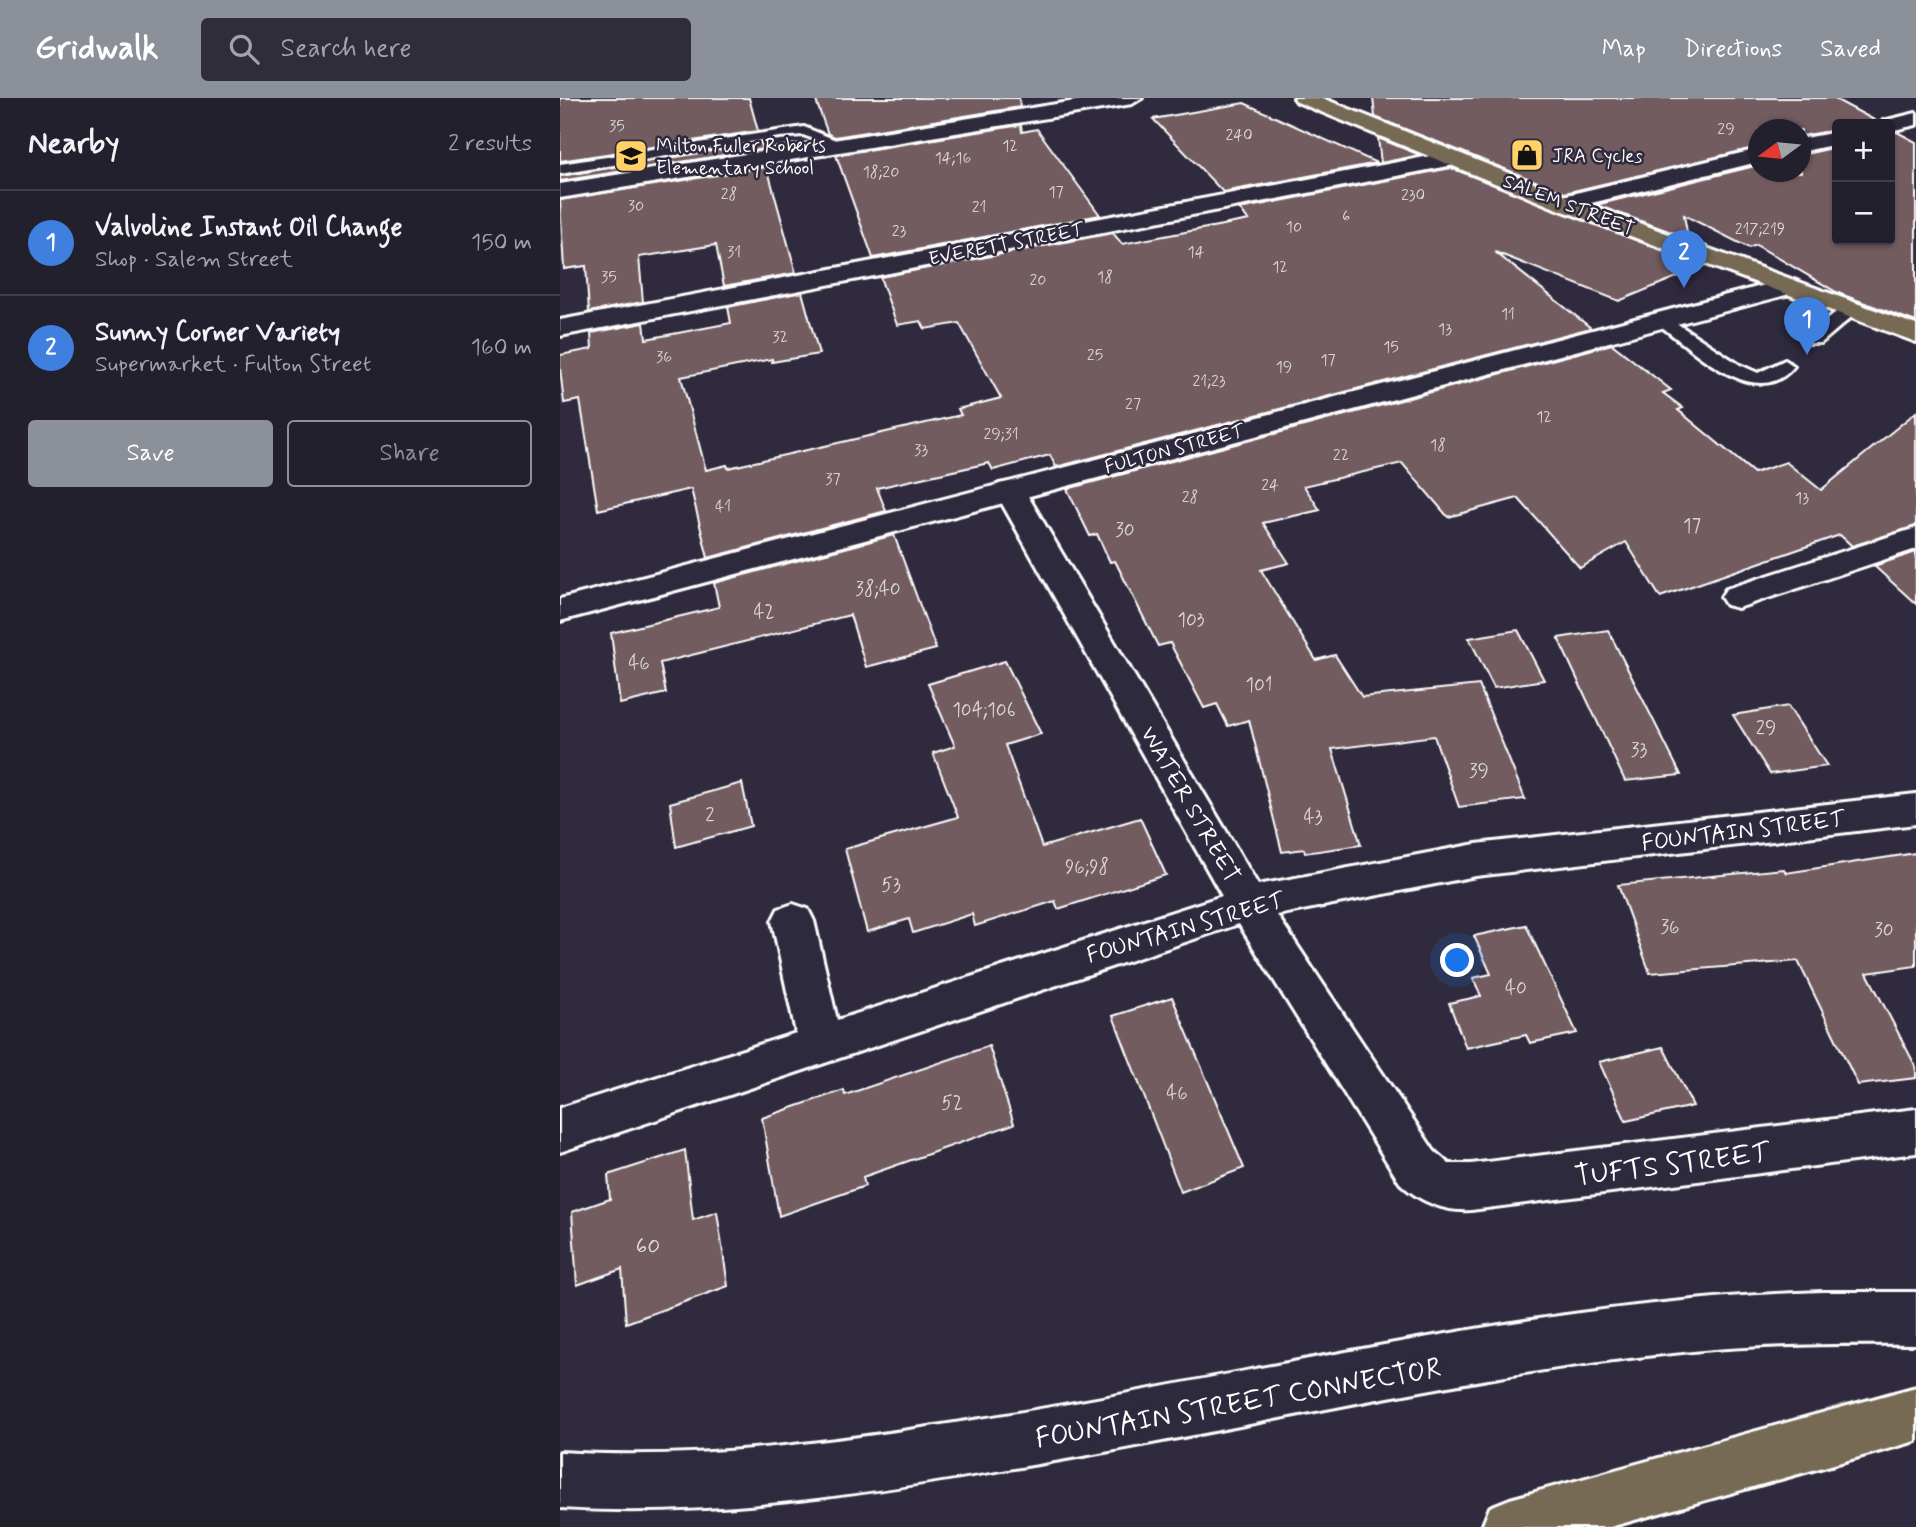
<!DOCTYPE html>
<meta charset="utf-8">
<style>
:root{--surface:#23202e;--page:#2f2d3a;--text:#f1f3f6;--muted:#a3a3aa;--line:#403e4a;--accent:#8c9099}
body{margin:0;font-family:Mynerve,sans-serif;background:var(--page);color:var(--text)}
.controls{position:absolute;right:21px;top:21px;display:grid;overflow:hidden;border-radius:7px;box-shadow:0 2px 5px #0004}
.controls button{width:63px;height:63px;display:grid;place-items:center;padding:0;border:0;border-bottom:2px solid var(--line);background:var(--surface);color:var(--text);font:35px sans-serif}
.compass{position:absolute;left:1188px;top:21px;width:63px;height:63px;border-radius:50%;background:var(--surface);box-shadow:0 2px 5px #0004;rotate:255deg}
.you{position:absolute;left:898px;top:863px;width:24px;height:24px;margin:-18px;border:5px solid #fff;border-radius:50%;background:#1a73e8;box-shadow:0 0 0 10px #1a73e833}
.badge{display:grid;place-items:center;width:46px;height:46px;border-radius:50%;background:var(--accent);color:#fff;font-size:23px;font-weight:700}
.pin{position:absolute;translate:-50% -58px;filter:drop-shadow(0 2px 4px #0008)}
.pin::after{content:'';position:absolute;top:37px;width:24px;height:21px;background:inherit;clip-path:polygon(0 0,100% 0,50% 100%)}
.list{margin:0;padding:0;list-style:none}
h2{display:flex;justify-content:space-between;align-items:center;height:91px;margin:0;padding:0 28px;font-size:30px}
h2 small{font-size:23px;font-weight:400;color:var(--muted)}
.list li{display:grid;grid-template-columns:46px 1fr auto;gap:21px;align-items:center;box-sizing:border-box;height:105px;padding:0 28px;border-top:2px solid var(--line)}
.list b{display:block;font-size:26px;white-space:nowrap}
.list p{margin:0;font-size:23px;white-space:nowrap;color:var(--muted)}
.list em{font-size:23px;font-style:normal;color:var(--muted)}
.actions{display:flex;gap:14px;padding:21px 28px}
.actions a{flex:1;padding:16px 0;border:2px solid var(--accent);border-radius:7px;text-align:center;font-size:24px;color:var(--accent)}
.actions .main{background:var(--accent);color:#fff}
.icon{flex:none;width:38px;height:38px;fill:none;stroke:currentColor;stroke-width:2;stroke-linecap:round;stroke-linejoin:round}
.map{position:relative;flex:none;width:1356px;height:1429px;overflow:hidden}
header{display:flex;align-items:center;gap:42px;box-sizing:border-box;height:98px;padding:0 35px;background:var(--accent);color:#fff}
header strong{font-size:33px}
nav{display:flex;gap:38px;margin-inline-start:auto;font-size:24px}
.search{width:490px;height:63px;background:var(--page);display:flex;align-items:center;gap:18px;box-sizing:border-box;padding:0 24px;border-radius:7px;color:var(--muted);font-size:26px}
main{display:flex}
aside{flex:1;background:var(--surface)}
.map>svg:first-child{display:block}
</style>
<header>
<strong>Gridwalk</strong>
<div class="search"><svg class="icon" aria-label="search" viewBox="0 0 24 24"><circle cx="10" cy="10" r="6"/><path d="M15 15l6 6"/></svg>Search here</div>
<nav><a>Map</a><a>Directions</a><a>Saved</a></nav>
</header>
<main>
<aside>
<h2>Nearby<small>2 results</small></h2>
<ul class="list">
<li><span class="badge" style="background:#3f7fe0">1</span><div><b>Valvoline Instant Oil Change</b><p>Shop · Salem Street</p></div><em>150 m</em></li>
<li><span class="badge" style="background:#3f7fe0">2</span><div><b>Sunny Corner Variety</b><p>Supermarket · Fulton Street</p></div><em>160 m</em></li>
</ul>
<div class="actions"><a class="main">Save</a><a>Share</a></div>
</aside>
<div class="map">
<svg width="1356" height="1429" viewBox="0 0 1356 1429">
<rect width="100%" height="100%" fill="#2f2a3d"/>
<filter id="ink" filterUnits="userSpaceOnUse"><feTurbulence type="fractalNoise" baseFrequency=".0143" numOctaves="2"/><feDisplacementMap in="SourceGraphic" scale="14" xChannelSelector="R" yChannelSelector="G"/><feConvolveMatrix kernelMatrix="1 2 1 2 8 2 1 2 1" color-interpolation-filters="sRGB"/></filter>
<g filter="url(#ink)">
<g fill="#725b60" stroke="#fff" stroke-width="2">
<polygon points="0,0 189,0 198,33 0,63"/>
<polygon points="255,0 459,0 460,9 275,39 268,36"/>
<polygon points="813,0 1273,0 1318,24 1277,26 1277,32 1241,38 1241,32 1199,32 1199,49 1005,95 815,19"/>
<polygon points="684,5 817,65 663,94 593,21"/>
<polygon points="461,27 462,34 477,31 540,117 313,160 276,57"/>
<polygon points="1337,34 1356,44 1356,224 1278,195 1196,147 1189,150 1124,117 1128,140 1036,107 1199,67 1199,74 1241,74 1241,57 1277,49 1277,142 1330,142 1330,35"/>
<polygon points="818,40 860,57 821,65"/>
<polygon points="201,45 203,51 0,83 0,78"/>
<polygon points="207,69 236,175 164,188 156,147 79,159 83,204 29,214 26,168 4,171 0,102"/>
<polygon points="891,70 1132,164 1134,172 1059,203 935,154 1031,230 496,369 490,357 433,372 429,365 317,390 326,413 148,460 131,391 38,412 20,302 4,305 0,270 0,257 32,251 31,235 84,225 86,241 171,225 168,209 242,194 259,256 212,264 212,261 121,279 146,372 167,367 168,370 401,317 398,311 441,300 399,225 365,231 361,223 337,227 320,179 553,135 562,146 689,122 679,111"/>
<polygon points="1052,246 1111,292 1103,295 1123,310 1118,312 1194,375 1226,364 1261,392 1356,314 1356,428 1292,448 1280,437 1100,499 1066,444 1020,470 958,400 888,419 842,365 744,388 760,412 703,425 729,465 701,472 756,562 775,557 802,599 919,587 965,701 899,709 874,638 772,651 801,747 745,755 744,751 722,754 689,622 668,628 657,606 644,610 610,545 598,548 555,463 550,464 537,436 530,438 507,391"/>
<polygon points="334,437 376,551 306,569 290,517 100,565 106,595 60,606 51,535 159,509 154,485"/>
<polygon points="1356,454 1356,506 1314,468"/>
<polygon points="958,532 984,582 934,590 909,540"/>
<polygon points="1048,532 1121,677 1065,683 998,540"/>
<polygon points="445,563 481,636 445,647 482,749 580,720 606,777 498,811 495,803 415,828 412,816 353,835 349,821 307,834 285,751 398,719 373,655 395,648 368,586"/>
<polygon points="1228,608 1267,668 1210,676 1173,617"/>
<polygon points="182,685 191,728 116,749 110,705"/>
<polygon points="1356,755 1356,868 1307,875 1356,969 1356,980 1298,987 1238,863 1090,875 1058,787 1224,771 1226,775"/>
<polygon points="966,827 1017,935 970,945 966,937 906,950 889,905 921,898 913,880 931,876 914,838"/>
<polygon points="612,899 684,1070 621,1094 553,918"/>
<polygon points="429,948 454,1026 303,1079 305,1088 219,1118 202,1020 284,992 285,997"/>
<polygon points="1103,949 1133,1008 1066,1023 1039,964"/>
<polygon points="125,1052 133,1122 157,1114 168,1188 66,1225 62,1171 17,1187 12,1114 50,1101 48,1077"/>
</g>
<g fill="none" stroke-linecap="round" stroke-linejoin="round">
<defs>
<g id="service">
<polygon points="244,29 288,47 281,51 243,37 219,39 0,76 0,66"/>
<polygon points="1289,207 1295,208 1298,212 1295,216 1261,245 1249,245 1246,241 1249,237 1283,208"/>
<path d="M1104,217L1180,267L1198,275L1225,262L1234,268C1197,316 1131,250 1098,226L1095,222Z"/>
</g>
<g id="minor">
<polygon points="534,0 582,0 572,6 0,100 0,86"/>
<polygon points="1356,15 1356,27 1330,33 1330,26 1320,26 1323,23"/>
<polygon points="1277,34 1277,46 1240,54 1240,41"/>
<polygon points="1198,51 1198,64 1003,112 995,110 991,105 995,100"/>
<polygon points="891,54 902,61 899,66 0,238 0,222"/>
<path d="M450,384L461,386L465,393L698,787L916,746L1356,696V726L916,778L717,817L874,1053L889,1066H911L1356,1011V1055L911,1112C884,1114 859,1103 840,1085L679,826L0,1054V1010L236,935L212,823L218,811L233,806L248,811L254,823L277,922L662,798L435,393L439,386Z"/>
<polygon points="1356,430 1356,451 1178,510 1166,507 1161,499 1166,491"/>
</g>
<g id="tertiary">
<polygon points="1228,181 1237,184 1241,189 1237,194 0,523 0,501"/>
<path d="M1263,1194H1356V1246C1285,1245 1214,1246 1143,1252C917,1273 695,1329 472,1367C315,1394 159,1420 0,1410V1354C140,1363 276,1344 414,1322C695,1278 978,1202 1263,1194Z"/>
</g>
<polygon id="primary" points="734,0 762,0 1011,100 1356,227 1356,244 995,110 737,4"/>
<polygon id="motorway" points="1356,1289 1356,1343 1050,1429 922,1429 930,1409 950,1401"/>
</defs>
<use href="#service" stroke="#fff" stroke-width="6"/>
<use href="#minor" stroke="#fff" stroke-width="6"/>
<use href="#tertiary" stroke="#fff" stroke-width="6"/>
<use href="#primary" stroke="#fff" stroke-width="6"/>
<use href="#motorway" stroke="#fff" stroke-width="6"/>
<use href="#service" fill="#2f2a3d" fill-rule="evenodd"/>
<use href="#minor" fill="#2f2a3d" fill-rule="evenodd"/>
<use href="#tertiary" fill="#2f2a3d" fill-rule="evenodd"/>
<use href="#primary" fill="#766a55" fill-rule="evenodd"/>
<use href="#motorway" fill="#766a55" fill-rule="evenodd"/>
</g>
</g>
<defs>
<symbol id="shop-square" viewBox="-11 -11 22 22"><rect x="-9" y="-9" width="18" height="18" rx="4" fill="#ffd166" stroke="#2f2a3d"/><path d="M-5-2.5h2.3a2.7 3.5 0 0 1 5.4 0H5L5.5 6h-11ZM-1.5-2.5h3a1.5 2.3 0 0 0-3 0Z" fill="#111"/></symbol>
<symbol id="school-square" viewBox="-11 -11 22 22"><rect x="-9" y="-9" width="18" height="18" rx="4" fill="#ffd166" stroke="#2f2a3d"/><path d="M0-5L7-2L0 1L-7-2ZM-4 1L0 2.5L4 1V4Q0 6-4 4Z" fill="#111"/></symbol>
</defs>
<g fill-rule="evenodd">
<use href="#shop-square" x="948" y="38" width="38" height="38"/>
<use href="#school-square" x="52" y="39" width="38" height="38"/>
</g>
<g text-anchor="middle" stroke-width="5" stroke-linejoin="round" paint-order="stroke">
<g font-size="16" fill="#dcd6d7">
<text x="57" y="33">35</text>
<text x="1166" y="36">29</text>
<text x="679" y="42">240</text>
<text x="450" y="53">12</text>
<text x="393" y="65">14;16</text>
<text x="321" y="79">18;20</text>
<text x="496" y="99">17</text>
<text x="169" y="101">28</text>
<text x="853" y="102">230</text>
<text x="76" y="113">30</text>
<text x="419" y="114">21</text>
<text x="786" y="123">6</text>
<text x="734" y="134">10</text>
<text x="1200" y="136">217;219</text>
<text x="339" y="138">23</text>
<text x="174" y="159">31</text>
<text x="636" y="159">14</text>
<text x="720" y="174">12</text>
<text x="49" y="184">35</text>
<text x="545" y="184">18</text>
<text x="478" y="187">20</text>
<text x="948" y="221">11</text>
<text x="885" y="236">13</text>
<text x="220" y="244">32</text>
<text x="831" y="254">15</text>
<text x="535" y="262">25</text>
<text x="104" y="264">36</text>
<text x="768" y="267">17</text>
<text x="724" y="274">19</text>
<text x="649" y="288">21;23</text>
<text x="573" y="311">27</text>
<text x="984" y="324">12</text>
<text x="441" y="341">29;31</text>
<text x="878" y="352">18</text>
<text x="361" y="357">33</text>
<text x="781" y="362">22</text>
<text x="273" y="386">37</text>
<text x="710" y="392">24</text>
<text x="630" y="404">28</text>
<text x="1242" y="405">13</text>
<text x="163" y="413">41</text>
</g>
<g font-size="19" fill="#fff" stroke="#2f2a3d" text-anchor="start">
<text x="96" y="54">Milton Fuller Roberts<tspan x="96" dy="22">Elementary School</tspan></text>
<text x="992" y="64">JRA Cycles</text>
</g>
<g font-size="19" fill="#fff" stroke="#2f2a3d">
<text transform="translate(1009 106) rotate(21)" y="7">SALEM STREET</text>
<text transform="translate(446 145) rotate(-11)" y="7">EVERETT STREET</text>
<text transform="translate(614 350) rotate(-15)" y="7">FULTON STREET</text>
</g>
<g font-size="19" fill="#dcd6d7">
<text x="1132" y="434">17</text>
<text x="565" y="438">30</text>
<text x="318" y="497">38;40</text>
<text x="204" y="520">42</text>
<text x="631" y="528">103</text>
<text x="79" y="571">46</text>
<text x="699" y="593">101</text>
<text x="424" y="618">104;106</text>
<text x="1206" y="636">29</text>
<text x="1079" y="658">33</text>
<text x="919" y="679">39</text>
<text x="150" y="723">2</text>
<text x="753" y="725">43</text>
<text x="527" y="775">96;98</text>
<text x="331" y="793">53</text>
<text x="1110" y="835">36</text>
<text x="1324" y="838">30</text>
<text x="956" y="896">40</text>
<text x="617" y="1001">46</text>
<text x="392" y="1011">52</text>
</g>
<g font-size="23" fill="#fff" stroke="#2f2a3d">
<text transform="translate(631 706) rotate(60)" y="8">WATER STREET</text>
<text transform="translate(1183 732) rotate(-7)" y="8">FOUNTAIN STREET</text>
<text transform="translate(625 829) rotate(-16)" y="8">FOUNTAIN STREET</text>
</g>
<g font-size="23" fill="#dcd6d7">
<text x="88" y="1155">60</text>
</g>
<g font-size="28" fill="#fff" stroke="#2f2a3d">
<text transform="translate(1112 1065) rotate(-7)" y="10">TUFTS STREET</text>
<text transform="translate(678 1304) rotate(-10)" y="10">FOUNTAIN STREET CONNECTOR</text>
</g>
</g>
</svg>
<div class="controls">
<button>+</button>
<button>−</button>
</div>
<svg class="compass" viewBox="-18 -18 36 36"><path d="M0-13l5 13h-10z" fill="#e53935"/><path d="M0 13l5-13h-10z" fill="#a3a3aa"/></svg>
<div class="you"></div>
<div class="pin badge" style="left:1247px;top:257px;background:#3f7fe0">1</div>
<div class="pin badge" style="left:1124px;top:190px;background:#3f7fe0">2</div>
</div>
</main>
